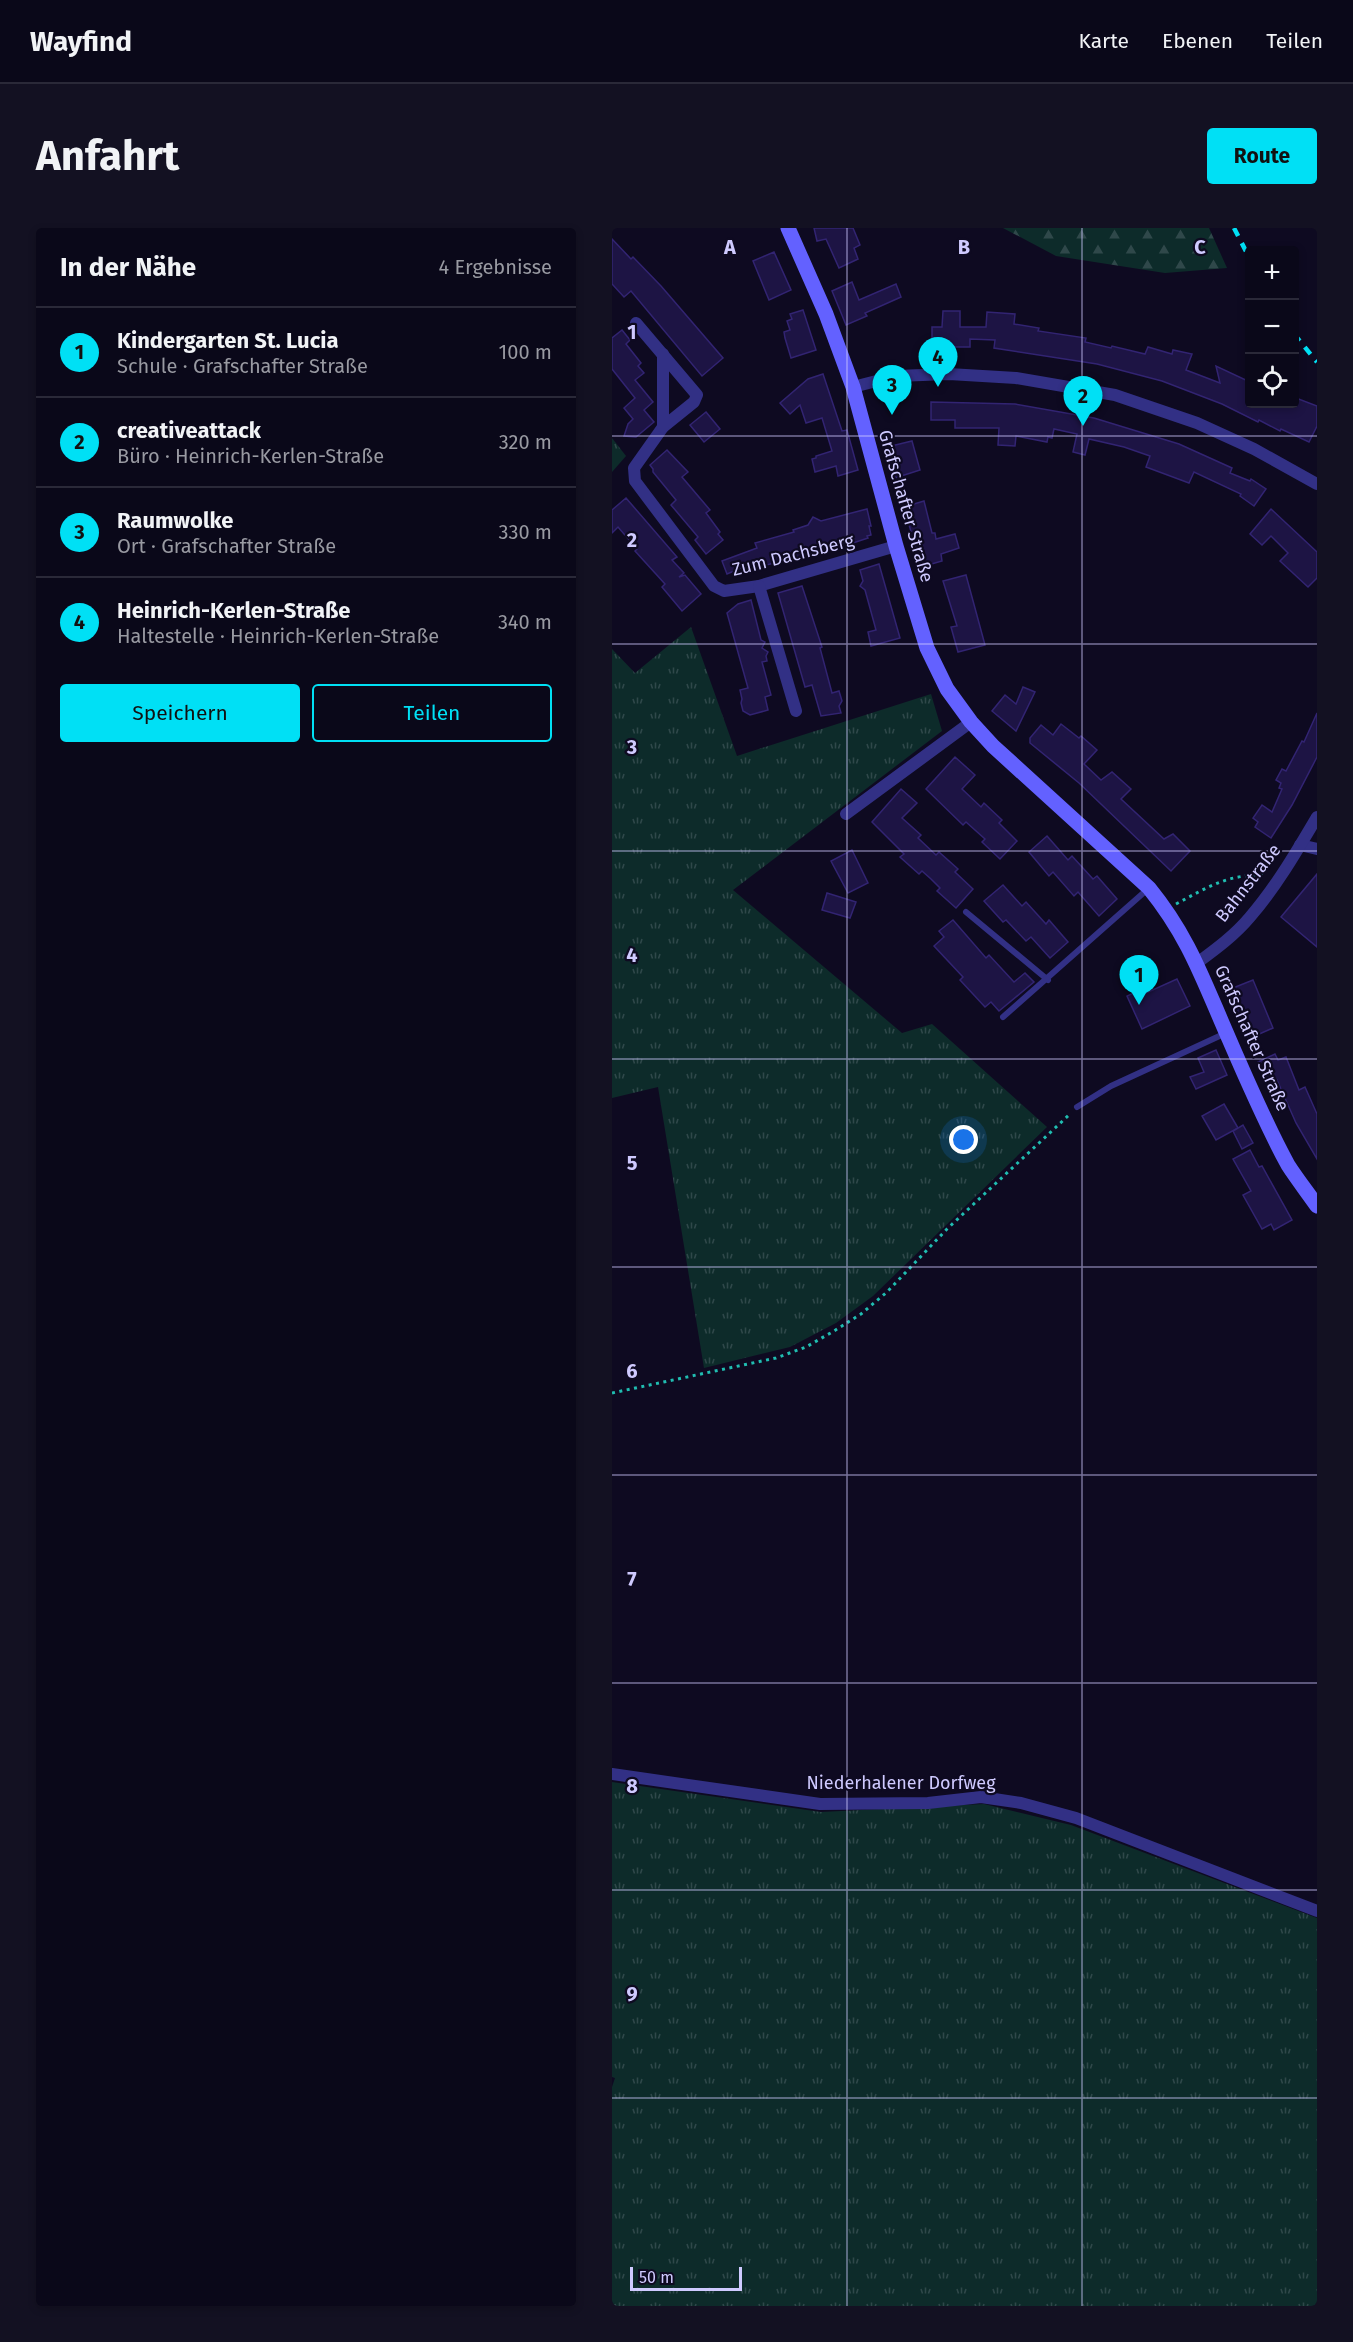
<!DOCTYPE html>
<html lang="de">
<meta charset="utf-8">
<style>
:root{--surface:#0a0819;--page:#131122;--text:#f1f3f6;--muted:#999aa2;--line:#2a2938;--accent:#00e0f5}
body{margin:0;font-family:"Fira Sans",sans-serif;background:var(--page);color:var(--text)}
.controls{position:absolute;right:18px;top:18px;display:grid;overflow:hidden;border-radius:6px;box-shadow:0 3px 9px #0003}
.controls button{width:54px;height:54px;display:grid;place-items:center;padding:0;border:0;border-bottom:2px solid var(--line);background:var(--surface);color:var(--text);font:30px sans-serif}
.scale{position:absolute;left:18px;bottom:15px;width:112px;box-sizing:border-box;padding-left:6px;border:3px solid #cfcaff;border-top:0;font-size:16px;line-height:21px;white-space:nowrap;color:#cfcaff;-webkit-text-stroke:4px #0e0a21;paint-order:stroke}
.you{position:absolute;left:352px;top:912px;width:21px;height:21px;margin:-15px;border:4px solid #fff;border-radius:50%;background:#1a73e8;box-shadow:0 0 0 9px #1a73e833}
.badge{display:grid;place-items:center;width:39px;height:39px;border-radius:50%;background:var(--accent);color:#111;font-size:20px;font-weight:700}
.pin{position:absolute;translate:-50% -50px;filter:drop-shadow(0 2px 3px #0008)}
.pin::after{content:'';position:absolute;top:32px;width:21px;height:18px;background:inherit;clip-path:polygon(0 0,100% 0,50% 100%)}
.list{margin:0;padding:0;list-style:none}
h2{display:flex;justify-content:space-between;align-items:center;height:78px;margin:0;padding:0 24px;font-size:26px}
h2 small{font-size:20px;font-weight:400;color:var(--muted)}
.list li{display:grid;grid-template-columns:39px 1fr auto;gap:18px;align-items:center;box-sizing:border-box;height:90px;padding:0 24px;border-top:2px solid var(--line)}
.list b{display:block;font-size:22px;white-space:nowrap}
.list p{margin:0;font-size:20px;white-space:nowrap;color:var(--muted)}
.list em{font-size:20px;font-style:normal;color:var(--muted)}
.actions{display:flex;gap:12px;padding:18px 24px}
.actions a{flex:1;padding:14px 0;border:2px solid var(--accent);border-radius:6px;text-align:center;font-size:21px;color:var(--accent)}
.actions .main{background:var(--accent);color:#111}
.icon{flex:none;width:33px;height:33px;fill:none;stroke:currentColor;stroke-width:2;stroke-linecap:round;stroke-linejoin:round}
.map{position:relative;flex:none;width:705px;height:2078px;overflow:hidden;border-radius:6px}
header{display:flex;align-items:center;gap:36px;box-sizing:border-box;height:84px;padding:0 30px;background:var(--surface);border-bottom:2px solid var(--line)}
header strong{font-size:28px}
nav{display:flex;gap:33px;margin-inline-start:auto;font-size:21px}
.intro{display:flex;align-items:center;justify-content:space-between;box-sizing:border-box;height:144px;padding:0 36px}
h1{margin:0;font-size:42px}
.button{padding:15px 27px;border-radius:6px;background:var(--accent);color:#111;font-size:21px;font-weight:700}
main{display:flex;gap:36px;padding:0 36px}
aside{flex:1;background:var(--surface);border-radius:6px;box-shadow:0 3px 9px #0003}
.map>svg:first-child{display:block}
</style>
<header>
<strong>Wayfind</strong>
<nav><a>Karte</a><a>Ebenen</a><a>Teilen</a></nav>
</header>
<div class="intro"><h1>Anfahrt</h1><a class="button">Route</a></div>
<main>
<aside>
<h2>In der Nähe<small>4 Ergebnisse</small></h2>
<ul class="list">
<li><span class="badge">1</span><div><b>Kindergarten St. Lucia</b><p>Schule · Grafschafter Straße</p></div><em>100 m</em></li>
<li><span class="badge">2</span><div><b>creativeattack</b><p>Büro · Heinrich-Kerlen-Straße</p></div><em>320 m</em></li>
<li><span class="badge">3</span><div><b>Raumwolke</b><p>Ort · Grafschafter Straße</p></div><em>330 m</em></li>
<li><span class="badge">4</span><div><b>Heinrich-Kerlen-Straße</b><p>Haltestelle · Heinrich-Kerlen-Straße</p></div><em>340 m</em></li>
</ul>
<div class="actions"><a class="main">Speichern</a><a>Teilen</a></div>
</aside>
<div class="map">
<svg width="705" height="2078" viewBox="0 0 705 2078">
<defs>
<pattern id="grass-tufts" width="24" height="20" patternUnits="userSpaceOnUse" patternTransform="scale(1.5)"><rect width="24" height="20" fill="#0d2b2a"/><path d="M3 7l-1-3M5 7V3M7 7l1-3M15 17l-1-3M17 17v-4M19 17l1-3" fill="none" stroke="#2f484a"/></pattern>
<pattern id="forest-firs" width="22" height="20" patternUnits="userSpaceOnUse" patternTransform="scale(1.5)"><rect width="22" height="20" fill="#0d2b2a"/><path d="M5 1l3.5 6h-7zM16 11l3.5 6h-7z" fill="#2f484a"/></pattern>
</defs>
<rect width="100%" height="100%" fill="#0e0a21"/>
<g fill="url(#grass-tufts)">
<polygon points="0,210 14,228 0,244"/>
<polygon points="79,399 125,528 319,466 330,503 121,662 290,805 320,796 435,899 261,1068 224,1095 178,1119 92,1140 46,859 0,870 0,421 23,445"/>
<polygon points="0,1554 209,1584 372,1576 459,1597 705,1690 705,2078 0,2078 0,1859 3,1850 0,1849"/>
</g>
<polygon fill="url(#forest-firs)" points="391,0 597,0 615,40 553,45 444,28"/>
<g fill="#1d1444" stroke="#322472" stroke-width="1.5">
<polygon points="202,0 241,0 248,17 242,20 246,31 227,40 214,11 205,13"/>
<polygon points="0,11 19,31 21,29 49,58 111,130 90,148 19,63 12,69 0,56"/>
<polygon points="162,24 179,62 157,72 141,33"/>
<polygon points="240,54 247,72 284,56 289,69 253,85 255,88 234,97 220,63"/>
<polygon points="191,82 204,122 179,130 173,110 172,104 178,102 175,93 180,91 178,86"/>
<polygon points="331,83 348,83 348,99 374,99 375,84 403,86 402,96 427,100 426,103 474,110 473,114 499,120 500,118 533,126 536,119 560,126 561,122 580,126 574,142 608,155 604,138 638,154 638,176 682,176 684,170 705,178 705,198 697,214 669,201 668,203 647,192 646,194 610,176 550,153 485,136 382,120 383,112 358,111 358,119 320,119 320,99 330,99"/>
<polygon points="10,102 18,112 14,116 29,135 26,138 32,145 23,152 41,174 32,182 42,194 24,209 12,208 16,196 21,191 12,180 23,170 0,141 0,110"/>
<polygon points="211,146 230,203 235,202 246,242 226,248 224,238 203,244 200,231 204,230 204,228 220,223 210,190 194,195 188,177 178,186 168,175 196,151"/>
<polygon points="319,174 403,176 482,190 567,216 620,240 618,245 638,253 639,251 654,261 642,278 628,268 629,266 582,244 577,255 534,239 538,228 512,219 477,211 473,227 461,224 465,206 442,201 440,210 436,209 435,214 404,208 403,218 386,217 387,200 343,200 343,192 319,192"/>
<polygon points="94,184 108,201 92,214 78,197"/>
<polygon points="300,213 308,242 283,250 275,219"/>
<polygon points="55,222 76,244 70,249 98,282 94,285 108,304 106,306 111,312 94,326 83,312 86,309 59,277 64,272 41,244 41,241 38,237"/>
<polygon points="14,270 65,329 60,332 72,345 67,349 73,347 89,366 70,383 50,359 53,356 23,323 25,321 6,299 0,305 0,282"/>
<polygon points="312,273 320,305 323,305 324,311 343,306 347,320 329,326 330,333 309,339 292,279"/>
<polygon points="255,281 259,298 257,298 259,307 255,308 256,310 238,316 238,313 208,324 150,338 148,332 115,346 110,333 145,320 143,315 182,304 181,302 196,297 201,289 209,293"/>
<polygon points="659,281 705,324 705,350 696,359 668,333 676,325 659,308 650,317 638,306"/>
<polygon points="267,336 288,410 259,418 256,404 264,402 253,362 248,358 251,353 248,342"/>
<polygon points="354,347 373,417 346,424 339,399 345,398 331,353"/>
<polygon points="190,358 210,419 208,420 220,465 227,463 230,473 227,478 229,485 209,488 200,457 193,459 166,365"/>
<polygon points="139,372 149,412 153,414 150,420 156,424 154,428 155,433 150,434 159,467 153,469 156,482 138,487 131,483 129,475 130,471 128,462 136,460 115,385 126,376"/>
<polygon points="411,459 423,464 404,503 380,483 393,467 404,476"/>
<polygon points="705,485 705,529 680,577 659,610 643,599 646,594 641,590 650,577 660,584 670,561 667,560 669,555 664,552 670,541 674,543 690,513 692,514"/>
<polygon points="449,496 467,510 469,508 485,522 472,536 489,552 500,544 519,561 509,571 552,611 561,606 578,623 559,643 467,555 418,515 418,510 429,497 441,507"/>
<polygon points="343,529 363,547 350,561 369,579 372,575 390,592 387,595 405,613 388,631 370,614 373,611 354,594 351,597 314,561"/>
<polygon points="289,561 305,575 290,590 309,607 306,610 324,627 327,624 346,641 343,644 361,661 344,680 325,663 328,660 319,651 310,643 307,646 288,629 292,626 260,594"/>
<polygon points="435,608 456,632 460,628 481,651 485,648 505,671 487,688 466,664 462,668 441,644 437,648 417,624"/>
<polygon points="240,622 256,655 236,665 219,633"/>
<polygon points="705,646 705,719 669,689"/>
<polygon points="391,657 410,678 414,674 434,696 437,692 456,714 438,730 419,709 414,713 394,692 391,694 372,673"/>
<polygon points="215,665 244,674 238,690 210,682"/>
<polygon points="341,692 374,730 377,727 402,754 413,745 422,754 387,783 379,774 373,779 348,752 351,749 322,718 332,709 327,703"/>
<polygon points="565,751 578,778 530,801 515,768 532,760 534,765"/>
<polygon points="641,752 661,800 636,811 616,762"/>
<polygon points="604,822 615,847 584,861 578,849 592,844 586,830"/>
<polygon points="663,826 666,832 674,829 687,862 693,859 705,886 705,931 684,895 665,852 656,857 646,834"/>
<polygon points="612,876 626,900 604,912 590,888"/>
<polygon points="631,897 641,915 630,921 621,903"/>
<polygon points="638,922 647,939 650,938 680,992 662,1002 659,996 650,1001 631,967 639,963 621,931"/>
</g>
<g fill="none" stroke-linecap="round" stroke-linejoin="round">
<g stroke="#20bdb1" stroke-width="3" stroke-dasharray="3 4.5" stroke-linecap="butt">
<path d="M564,676C596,659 616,646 653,647"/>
<polyline points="0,1165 164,1130 194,1119 222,1103 249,1086 275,1064 335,1001 458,886"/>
</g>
<g stroke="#323085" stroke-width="6">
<polyline points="354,684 436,752"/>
<polyline points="391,789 537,660"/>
<polyline points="465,879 499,858 614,805"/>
</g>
<g stroke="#323085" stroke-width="12">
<polyline points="24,95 85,167 82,174 51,199 22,240 23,253 102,358 112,363 147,358 284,318"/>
<polyline points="51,126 51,199"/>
<polyline points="241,159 284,148 337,146 404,150 503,167 585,195 642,221 705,256"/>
<polyline points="147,358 184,483"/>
<polyline points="234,586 359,494"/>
<polyline points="688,617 705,621"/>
<path d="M585,735C604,721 623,707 638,689C664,659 685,623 705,589"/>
<polyline points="0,1546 208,1576 316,1575 369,1569 409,1575 464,1590 705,1683"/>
</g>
<path stroke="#6361ff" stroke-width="15" d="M176,0L214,86L241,159L284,318L315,420L335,461L359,494L381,518L537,660C576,708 590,749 614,804C633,848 653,895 676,937C685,951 696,965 705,978"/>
<g stroke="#00e0f5" stroke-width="4.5" stroke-dasharray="9 8" stroke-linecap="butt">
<polyline points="622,0 638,31"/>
<polyline points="682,106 705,134"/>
</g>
</g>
<path fill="none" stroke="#cfcaff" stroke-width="1.5" stroke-opacity="0.55" d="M235,0V2078M470,0V2078M0,208H705M0,416H705M0,623H705M0,831H705M0,1039H705M0,1247H705M0,1455H705M0,1662H705M0,1870H705"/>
<g text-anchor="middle" stroke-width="4.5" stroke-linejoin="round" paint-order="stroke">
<g font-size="18" fill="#cfcaff" stroke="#0e0a21">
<text transform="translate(294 278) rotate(74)" y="6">Grafschafter Straße</text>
<text transform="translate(181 327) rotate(-14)" y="6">Zum Dachsberg</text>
<text transform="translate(636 655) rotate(-52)" y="6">Bahnstraße</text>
<text transform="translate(640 810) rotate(66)" y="6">Grafschafter Straße</text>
<text x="289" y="1561">Niederhalener Dorfweg</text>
</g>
</g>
<g font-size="20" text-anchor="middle" font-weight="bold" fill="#cfcaff" stroke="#0e0a21" stroke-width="4.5" stroke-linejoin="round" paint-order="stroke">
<text x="118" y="26">A</text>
<text x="352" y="26">B</text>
<text x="588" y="26">C</text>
<text x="20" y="111">1</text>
<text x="20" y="319">2</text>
<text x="20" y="526">3</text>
<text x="20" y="734">4</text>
<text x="20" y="942">5</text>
<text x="20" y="1150">6</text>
<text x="20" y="1358">7</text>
<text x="20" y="1565">8</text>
<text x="20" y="1773">9</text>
</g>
</svg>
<div class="controls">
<button>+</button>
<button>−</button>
<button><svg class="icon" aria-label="locate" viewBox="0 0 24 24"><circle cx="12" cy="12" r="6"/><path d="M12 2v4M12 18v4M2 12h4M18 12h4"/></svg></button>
</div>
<div class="scale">50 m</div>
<div class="you"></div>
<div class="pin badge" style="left:527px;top:777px">1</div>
<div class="pin badge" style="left:471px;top:198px">2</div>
<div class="pin badge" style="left:280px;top:187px">3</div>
<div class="pin badge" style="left:326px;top:159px">4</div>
</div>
</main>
